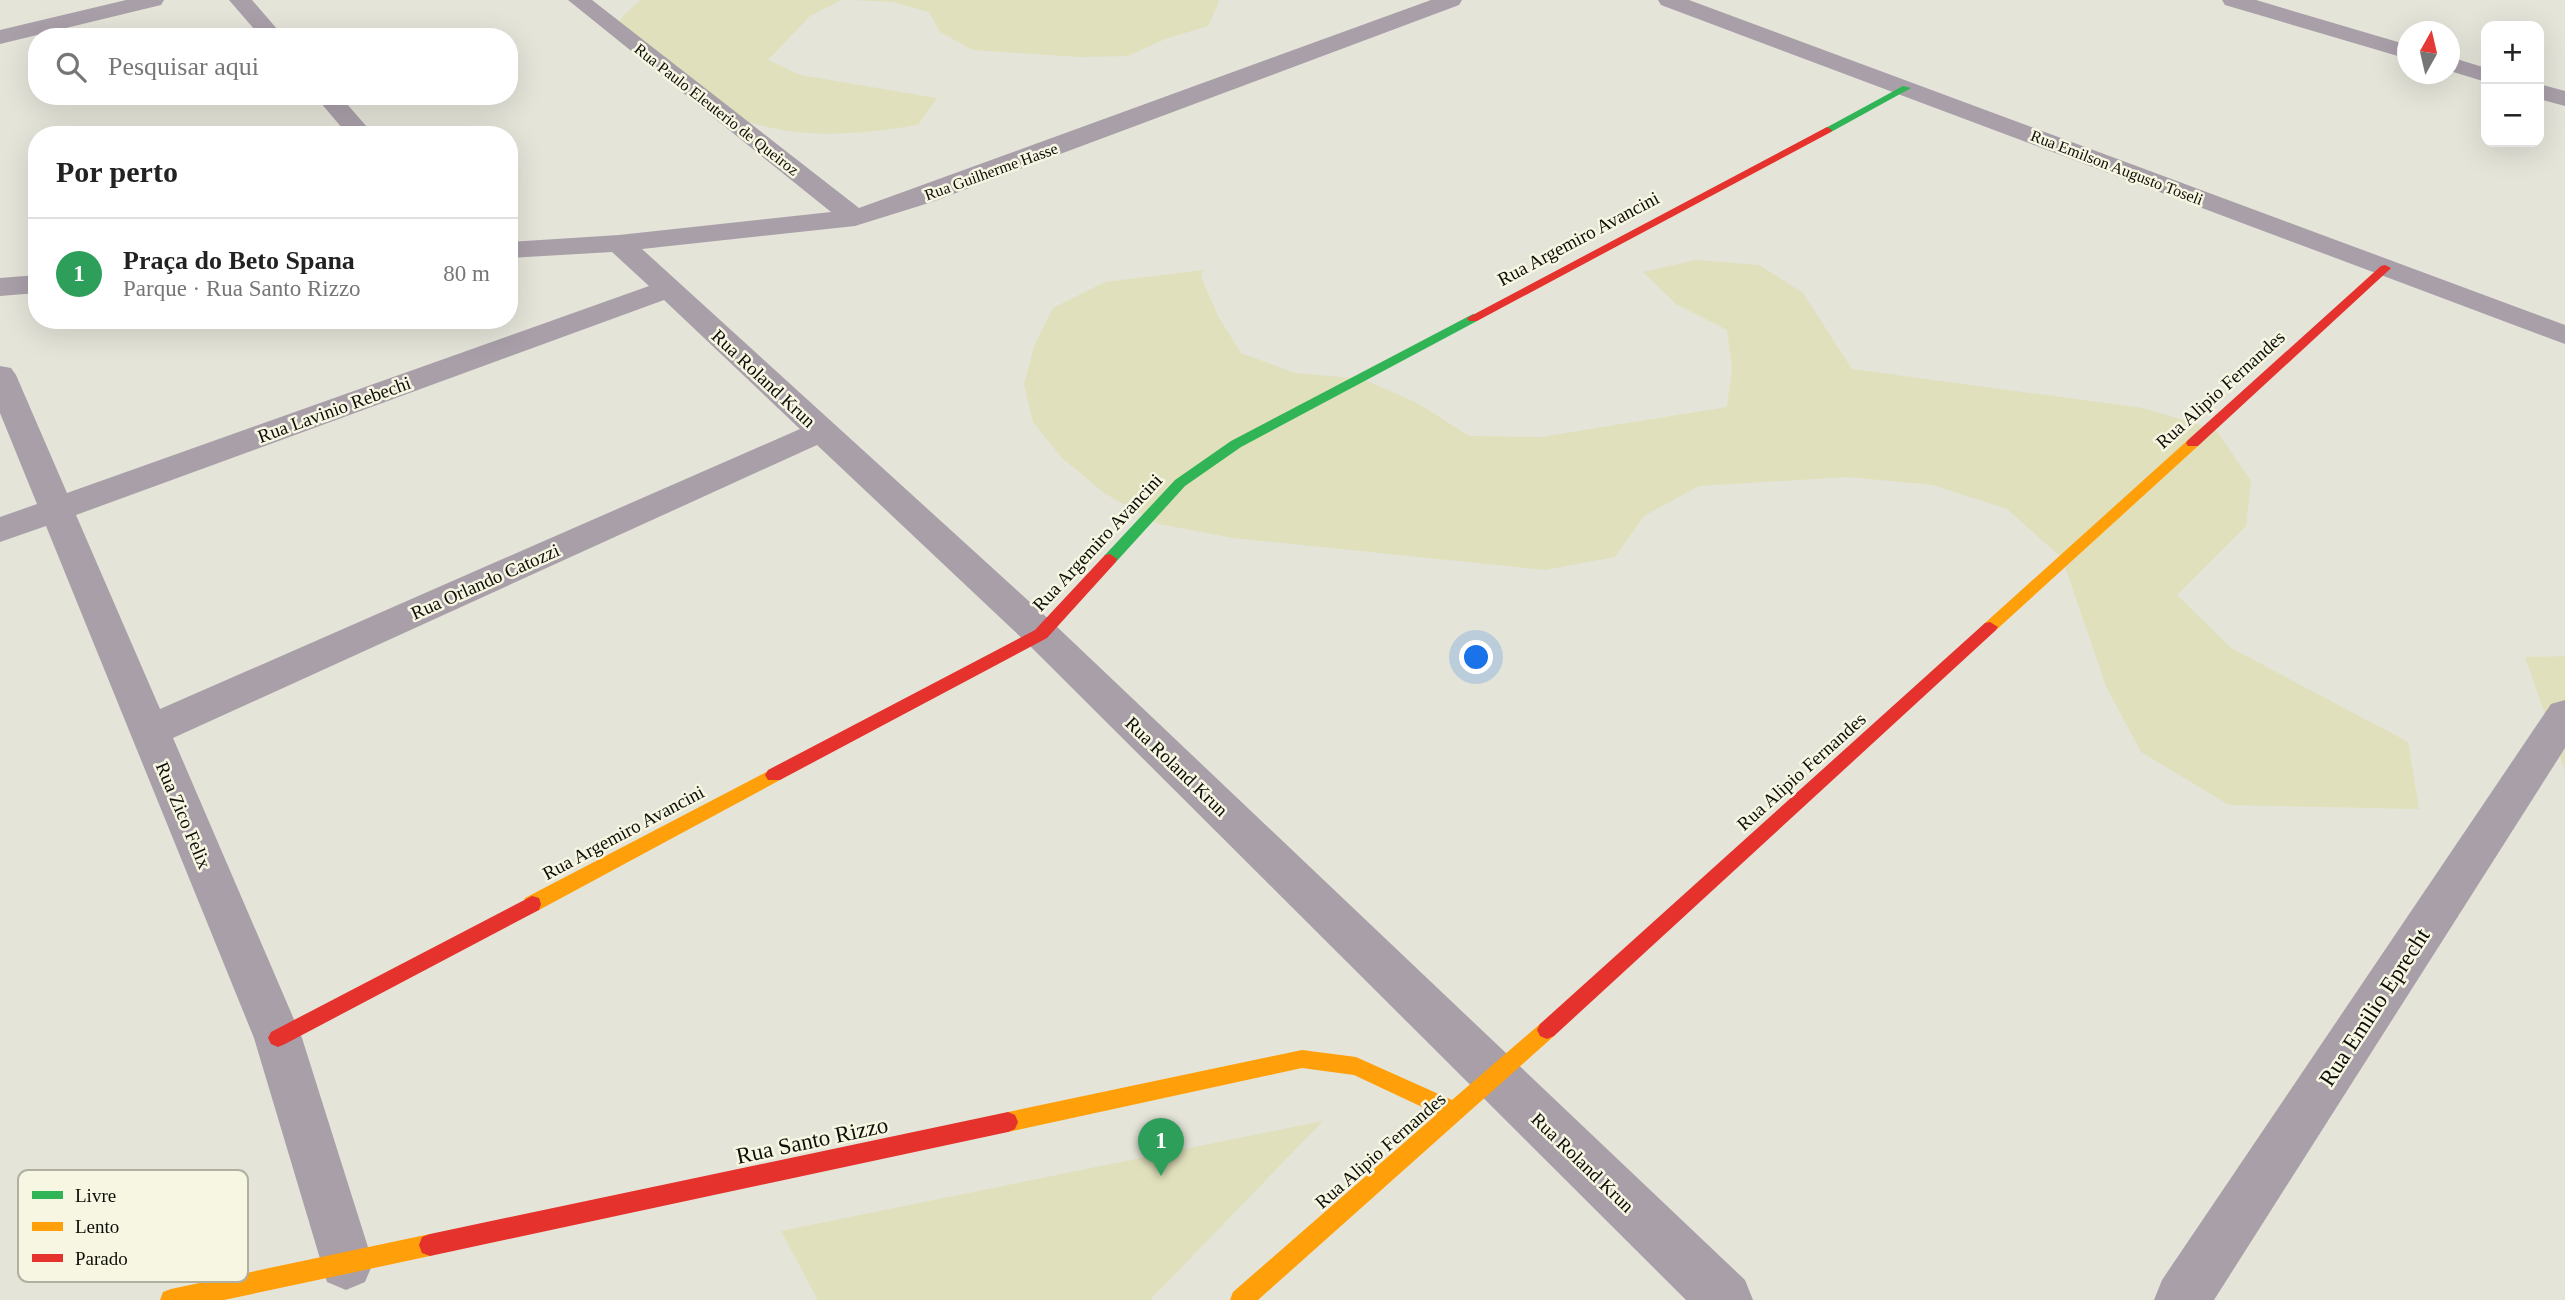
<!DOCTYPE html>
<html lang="pt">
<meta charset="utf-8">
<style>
:root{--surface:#fff;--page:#f6f6f6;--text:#222;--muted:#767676;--line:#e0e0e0;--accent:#111827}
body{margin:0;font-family:Georgia,serif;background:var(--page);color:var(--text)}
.controls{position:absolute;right:21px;top:21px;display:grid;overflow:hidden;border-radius:14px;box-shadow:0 7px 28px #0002}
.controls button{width:63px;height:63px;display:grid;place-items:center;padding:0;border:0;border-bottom:2px solid var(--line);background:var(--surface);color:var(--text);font:35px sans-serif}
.compass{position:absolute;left:2397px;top:21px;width:63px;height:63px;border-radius:50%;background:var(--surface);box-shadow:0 7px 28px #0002;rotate:8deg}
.you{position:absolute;left:1477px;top:658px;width:24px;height:24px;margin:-18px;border:5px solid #fff;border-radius:50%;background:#1a73e8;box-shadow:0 0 0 10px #1a73e833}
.badge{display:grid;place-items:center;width:46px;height:46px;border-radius:50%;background:var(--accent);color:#fff;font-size:23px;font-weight:700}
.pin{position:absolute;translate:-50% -58px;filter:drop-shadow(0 2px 4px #0008)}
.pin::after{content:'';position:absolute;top:37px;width:24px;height:21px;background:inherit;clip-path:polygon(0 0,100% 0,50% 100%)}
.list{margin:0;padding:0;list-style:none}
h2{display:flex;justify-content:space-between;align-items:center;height:91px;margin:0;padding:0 28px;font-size:30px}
h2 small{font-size:23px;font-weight:400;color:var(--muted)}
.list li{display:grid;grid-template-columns:46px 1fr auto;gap:21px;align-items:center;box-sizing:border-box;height:112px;padding:0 28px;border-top:2px solid var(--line)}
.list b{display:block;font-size:26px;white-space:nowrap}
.list p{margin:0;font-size:23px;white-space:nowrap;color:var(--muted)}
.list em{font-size:23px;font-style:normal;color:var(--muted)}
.icon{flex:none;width:38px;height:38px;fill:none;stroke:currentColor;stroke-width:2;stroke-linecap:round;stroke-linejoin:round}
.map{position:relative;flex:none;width:2565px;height:1300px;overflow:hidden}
.search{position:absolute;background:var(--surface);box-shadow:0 7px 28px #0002;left:28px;top:28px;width:490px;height:77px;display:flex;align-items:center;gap:18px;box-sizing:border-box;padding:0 24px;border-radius:28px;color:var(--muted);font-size:26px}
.panel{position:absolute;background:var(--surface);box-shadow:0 7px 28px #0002;left:28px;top:126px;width:490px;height:203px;border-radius:28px}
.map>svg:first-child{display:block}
</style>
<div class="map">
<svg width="2565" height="1300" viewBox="0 0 2565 1300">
<rect width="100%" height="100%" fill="#e4e4d9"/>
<g fill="#e0e0bc">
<path d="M641,0H842L810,16L768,60L800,75L937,98L918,125C863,134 803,140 749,122C728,115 676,84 656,71C642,61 626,44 611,33L624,15Z"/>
<polygon points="853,0 1218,0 1219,2 1208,26 1165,39 1128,56 1080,57 973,50 940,32 929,12 893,2"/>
<polygon points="1696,260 1759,265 1803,293 1852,369 2143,408 2216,430 2251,481 2246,526 2177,595 2231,648 2408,742 2419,809 2229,805 2141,752 2106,686 2062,558 2007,509 1933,485 1847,477 1699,486 1644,516 1615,557 1545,570 1233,538 1159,524 1104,493 1062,458 1033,422 1024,384 1035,344 1053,308 1105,282 1203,270 1201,277 1219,318 1241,353 1295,373 1363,379 1419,404 1469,436 1541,437 1727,407 1732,368 1727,330 1676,304 1643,272"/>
<polygon points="2565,656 2565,771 2525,657"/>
<polygon points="1323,1121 1150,1300 818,1300 781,1231"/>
</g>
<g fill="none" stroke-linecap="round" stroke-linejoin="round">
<g fill="#a99fa9" fill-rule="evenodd">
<polygon points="126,0 164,0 161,5 0,44 0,30"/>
<polygon points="229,0 252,0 284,37 261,37"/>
<path d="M568,0H592L859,208L1431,0H1462L1459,5L932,202L855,226L642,249L1054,624L1745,1280L1753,1300H1686L1028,644L817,445L173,738L302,1038L373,1263L365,1282L346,1290L327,1282L254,1038L46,526L0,542V517L37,504L0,413V366L11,368L16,375L67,493L649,286L612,252L509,258V242L619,235L831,212ZM664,300L800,429L160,709L76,515Z"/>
<polygon points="1658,0 1689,0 2565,325 2565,344 1661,5"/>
<polygon points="2222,0 2256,0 2408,45 2408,59 2225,5"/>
<polygon points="2450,57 2486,68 2486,82 2450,71"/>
<polygon points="2539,84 2565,91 2565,106 2539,99"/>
<polygon points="315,96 340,96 374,135 348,135"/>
<polygon points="37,275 37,293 0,296 0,278"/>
<polygon points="2565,700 2565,748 2214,1300 2154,1300 2162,1280 2551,704"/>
</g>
<g fill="#30b455" fill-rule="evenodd">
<polygon points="1903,86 1911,88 1831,132 1822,130"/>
<polygon points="1473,314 1477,315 1477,321 1241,447 1185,486 1115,563 1105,563 1103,559 1105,555 1175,480 1231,441"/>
</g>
<g fill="#ff9f0a" fill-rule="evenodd">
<polygon points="2193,439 2200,443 2198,446 1995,631 1985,631 1982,627 1985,623 2188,440"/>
<polygon points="774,768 780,770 783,775 780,780 539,910 532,912 525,910 523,904 525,898"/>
<polygon points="1547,1021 1554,1024 1557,1030 1554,1036 1258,1300 1230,1300 1233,1292 1437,1114 1354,1075 1302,1068 1008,1132 1001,1129 998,1122 1001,1115 1008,1112 1302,1050 1356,1057 1452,1100 1540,1024"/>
<polygon points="430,1234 438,1237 441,1245 438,1253 430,1256 224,1300 160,1300 163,1292 171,1289"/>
</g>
<g fill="#e5322d" fill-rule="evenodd">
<polygon points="1827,127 1832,130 1831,132 1477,321 1469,321 1467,318"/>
<polygon points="2385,265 2391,268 2389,270 2198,446 2188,446 2186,443 2188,440 2381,266"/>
<polygon points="1110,554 1117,559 1115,563 1047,638 780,780 768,780 765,775 768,770 1035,630 1105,555"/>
<polygon points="1990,622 1998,627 1995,631 1554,1036 1547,1039 1540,1036 1537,1030 1540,1024 1985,623"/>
<polygon points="532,896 539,898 541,904 539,910 285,1044 278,1047 271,1044 268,1038 271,1032"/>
<polygon points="1008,1112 1015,1115 1018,1122 1015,1129 1008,1132 430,1256 422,1253 419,1245 422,1237 430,1234"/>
</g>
</g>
<g text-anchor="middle" stroke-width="5" stroke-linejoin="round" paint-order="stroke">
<g font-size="16" fill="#0e0e08" stroke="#f6f6e2">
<text transform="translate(717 109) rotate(38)" y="6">Rua Paulo Eleuterio de Queiroz</text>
<text transform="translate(2117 167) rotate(21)" y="6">Rua Emilson Augusto Toseli</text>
<text transform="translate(991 171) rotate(-20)" y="6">Rua Guilherme Hasse</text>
</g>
<g font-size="19" fill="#0e0e08" stroke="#f6f6e2">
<text transform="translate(1578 238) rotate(-28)" y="7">Rua Argemiro Avancini</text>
<text transform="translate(764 378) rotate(43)" y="7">Rua Roland Krun</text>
<text transform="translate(2220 389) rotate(-42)" y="7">Rua Alipio Fernandes</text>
<text transform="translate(334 409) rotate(-20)" y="7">Rua Lavinio Rebechi</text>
<text transform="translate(1097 542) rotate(-47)" y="7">Rua Argemiro Avancini</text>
<text transform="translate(485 581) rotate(-24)" y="7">Rua Orlando Catozzi</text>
<text transform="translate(1177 766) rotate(44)" y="7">Rua Roland Krun</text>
<text transform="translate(1801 771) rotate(-42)" y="7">Rua Alipio Fernandes</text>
<text transform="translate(184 815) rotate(67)" y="7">Rua Zico Felix</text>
<text transform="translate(623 832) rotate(-28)" y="7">Rua Argemiro Avancini</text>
<text transform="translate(1380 1150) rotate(-41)" y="7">Rua Alipio Fernandes</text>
<text transform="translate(1583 1162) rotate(44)" y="7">Rua Roland Krun</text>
</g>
<g font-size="23" fill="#0e0e08" stroke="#f6f6e2">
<text transform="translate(2374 1007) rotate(-57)" y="8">Rua Emilio Eprecht</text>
<text transform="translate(812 1140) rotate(-12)" y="8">Rua Santo Rizzo</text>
</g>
</g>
<rect x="18" y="1170" width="230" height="112" rx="10" fill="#f6f6e2" stroke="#b0b0a1" stroke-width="2"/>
<rect x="32" y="1191" width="31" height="8" fill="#30b455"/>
<rect x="32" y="1222" width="31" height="9" fill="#ff9f0a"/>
<rect x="32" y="1254" width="31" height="8" fill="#e5322d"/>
<g font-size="19" fill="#0e0e08">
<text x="75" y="1202">Livre</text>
<text x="75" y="1233">Lento</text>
<text x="75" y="1265">Parado</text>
</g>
</svg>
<div class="controls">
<button>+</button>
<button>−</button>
</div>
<svg class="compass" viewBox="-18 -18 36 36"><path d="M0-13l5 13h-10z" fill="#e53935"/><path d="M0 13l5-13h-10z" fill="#767676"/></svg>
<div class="you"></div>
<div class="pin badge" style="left:1161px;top:1176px;background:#2e9e5b">1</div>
<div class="search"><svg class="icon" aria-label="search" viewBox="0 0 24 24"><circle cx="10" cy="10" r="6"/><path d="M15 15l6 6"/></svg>Pesquisar aqui</div>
<section class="panel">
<h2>Por perto<small></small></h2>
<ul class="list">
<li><span class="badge" style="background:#2e9e5b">1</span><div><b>Praça do Beto Spana</b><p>Parque · Rua Santo Rizzo</p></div><em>80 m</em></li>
</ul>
</section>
</div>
